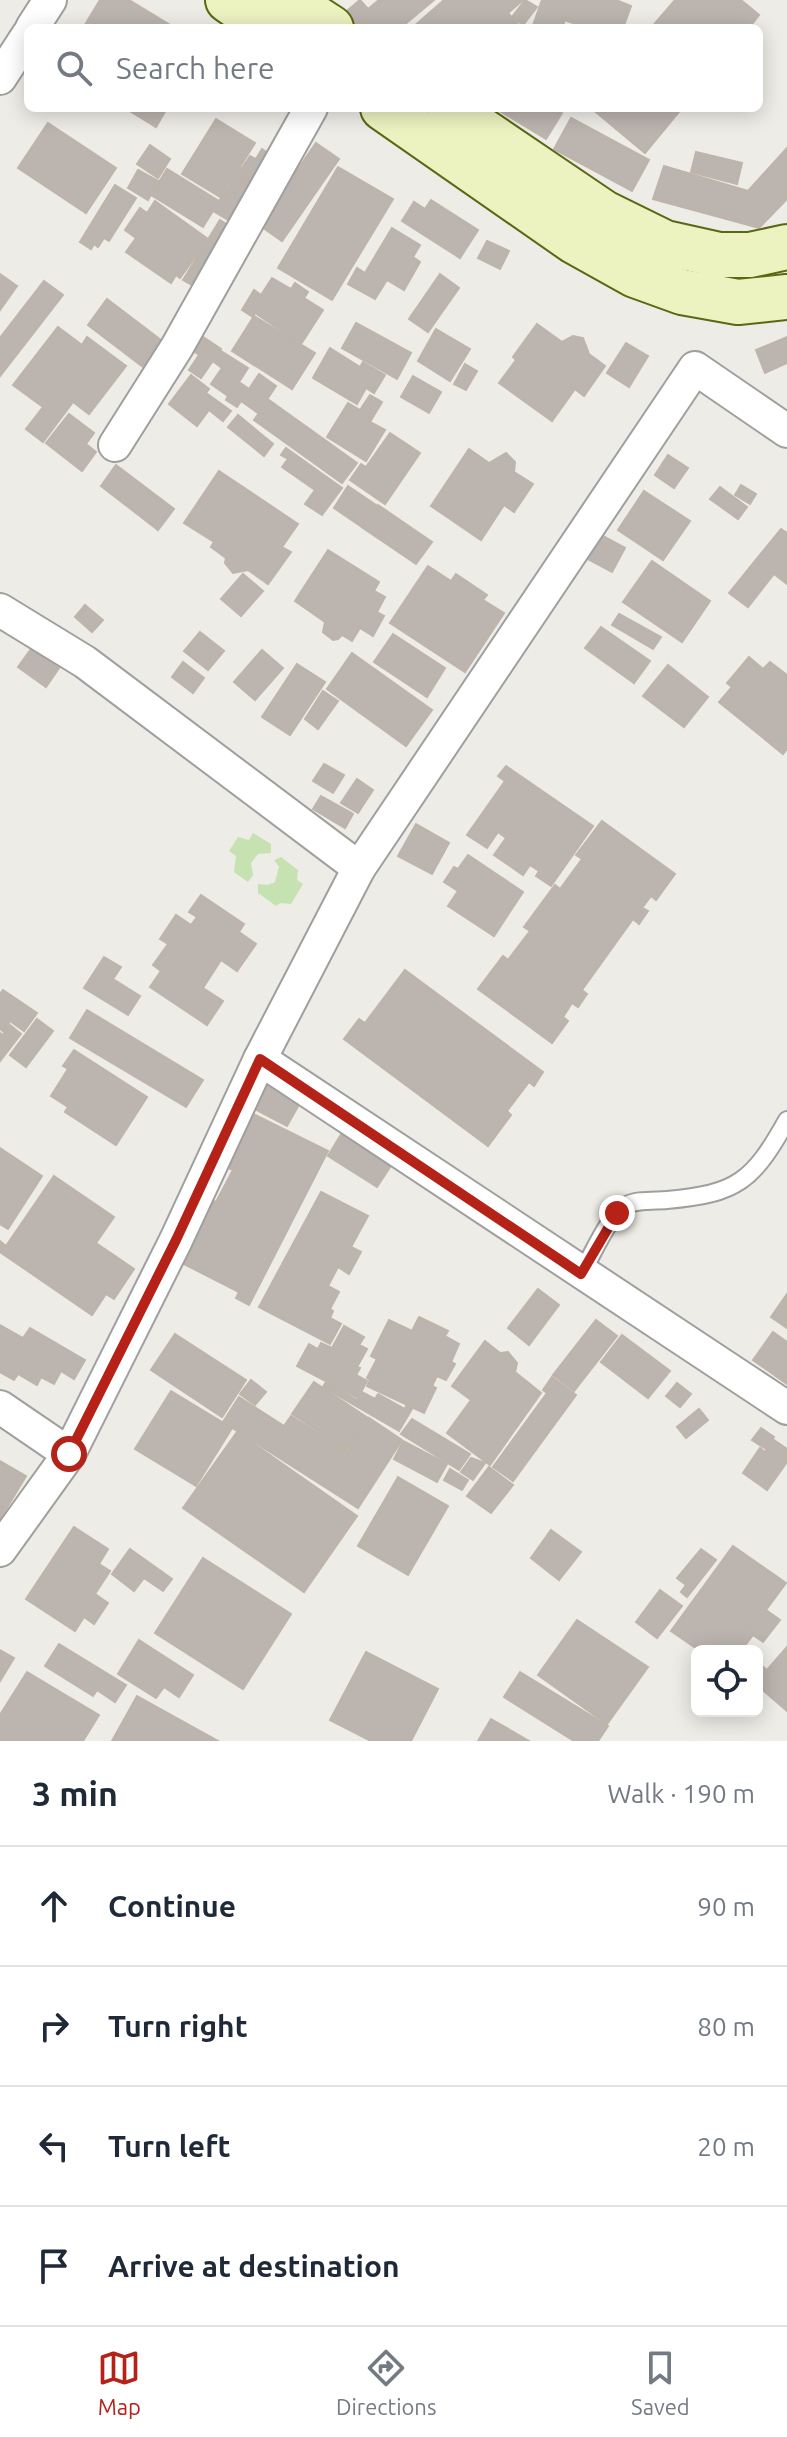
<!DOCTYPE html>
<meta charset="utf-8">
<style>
:root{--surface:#fff;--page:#f6f6f7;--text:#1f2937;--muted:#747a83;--line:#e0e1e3;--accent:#b42218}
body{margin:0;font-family:Ubuntu,sans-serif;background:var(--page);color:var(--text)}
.controls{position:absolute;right:24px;bottom:24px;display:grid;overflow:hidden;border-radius:12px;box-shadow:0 4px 20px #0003}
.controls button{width:72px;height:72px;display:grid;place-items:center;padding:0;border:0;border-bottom:2px solid var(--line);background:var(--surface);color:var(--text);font:40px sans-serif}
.stop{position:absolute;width:24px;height:24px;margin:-18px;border:6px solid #b42218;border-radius:50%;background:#fff}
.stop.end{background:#b42218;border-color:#fff;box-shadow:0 2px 8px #0008}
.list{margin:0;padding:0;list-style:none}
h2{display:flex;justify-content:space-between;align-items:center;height:104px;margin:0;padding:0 32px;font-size:34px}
h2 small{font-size:26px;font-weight:400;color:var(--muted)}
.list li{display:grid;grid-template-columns:52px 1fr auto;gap:24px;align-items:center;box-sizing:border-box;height:120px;padding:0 32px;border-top:2px solid var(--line)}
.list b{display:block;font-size:30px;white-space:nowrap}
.list em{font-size:26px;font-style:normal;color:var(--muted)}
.icon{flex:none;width:44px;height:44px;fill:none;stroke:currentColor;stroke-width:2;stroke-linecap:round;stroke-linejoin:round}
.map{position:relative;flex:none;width:787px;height:1741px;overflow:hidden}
.search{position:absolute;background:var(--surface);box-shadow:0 4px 20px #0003;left:24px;right:24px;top:24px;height:88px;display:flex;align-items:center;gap:20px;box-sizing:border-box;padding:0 28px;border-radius:12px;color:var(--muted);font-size:30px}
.sheet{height:584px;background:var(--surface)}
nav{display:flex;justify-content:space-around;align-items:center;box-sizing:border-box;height:112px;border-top:2px solid var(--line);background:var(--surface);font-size:22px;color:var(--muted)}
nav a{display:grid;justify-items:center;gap:4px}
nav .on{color:var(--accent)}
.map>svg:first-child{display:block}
</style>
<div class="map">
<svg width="787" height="1741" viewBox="0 0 787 1741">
<rect width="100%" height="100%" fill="#eeece6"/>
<g fill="#c6e2b1">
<polygon points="253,833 271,844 271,853 258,854 251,863 253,875 248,882 234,872 236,856 229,851 238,837 249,840"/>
<polygon points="281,857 298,870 297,880 303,884 291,904 281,903 276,906 258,893 258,884 268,885 275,882 279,867 274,860"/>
</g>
<g fill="#bbb4af" stroke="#beb4aa" stroke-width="2">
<polygon points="100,0 129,0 175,28 83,28"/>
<polygon points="360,0 368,9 379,0 434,0 404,25 406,28 357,28 355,26 352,28 335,21"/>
<polygon points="444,0 523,0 508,13 521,28 412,28"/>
<polygon points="525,0 537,7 523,25 512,17"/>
<polygon points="542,0 616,0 631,6 623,28 586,28 565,20 562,28 532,28"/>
<polygon points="675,0 741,0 759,15 749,28 651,28"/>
<polygon points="125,108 167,108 156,127"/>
<polygon points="495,108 554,108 562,113 546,139"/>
<polygon points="591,108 682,108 645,153"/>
<polygon points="571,118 649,160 632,191 554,149"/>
<polygon points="216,119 255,143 240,167 248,173 240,187 230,181 220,197 182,174"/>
<polygon points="48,123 116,168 86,213 18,168"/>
<polygon points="316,143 339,159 282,241 259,225"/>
<polygon points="150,145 170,159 158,178 137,164"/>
<polygon points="787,148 787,199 759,228 653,199 664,166 748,191"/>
<polygon points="262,149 275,158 233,223 213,211 203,227 151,195 167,169 219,201 231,183 240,188 250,173 242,168 250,156 256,159"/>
<polygon points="696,152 742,163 737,184 691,172"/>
<polygon points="338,167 393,199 332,300 278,268"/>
<polygon points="138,170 158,181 148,200 128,188"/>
<polygon points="115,185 136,198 109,241 104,238 98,247 94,244 91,249 80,242"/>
<polygon points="431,200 478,230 460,258 402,221 414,202 425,209"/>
<polygon points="155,201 208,239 180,278 176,275 171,283 126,252 136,238 125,230 140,208 147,213"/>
<polygon points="220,220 240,233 204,292 183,280"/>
<polygon points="392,228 420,245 413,257 420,262 404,290 387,280 375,299 348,284 357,268 365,273"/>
<polygon points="487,241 509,251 500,269 478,258"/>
<polygon points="0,274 17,286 0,310"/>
<polygon points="440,274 459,288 428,332 409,319"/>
<polygon points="272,278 291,289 295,283 308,292 304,298 323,310 301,344 255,313 253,317 242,310 254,290 261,295"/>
<polygon points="44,281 63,295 0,376 0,338"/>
<polygon points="107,299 174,350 155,376 88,325"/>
<polygon points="254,316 315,353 292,389 232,351"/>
<polygon points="356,323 411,353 397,379 342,348"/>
<polygon points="537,324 562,342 573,336 583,338 589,354 605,366 584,396 575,389 552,421 499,383 516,360 513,357"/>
<polygon points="58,327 82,345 87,337 126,366 89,414 73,402 43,442 26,429 43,407 13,385"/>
<polygon points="190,328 221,349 201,378 189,370 199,355 181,342"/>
<polygon points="436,329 470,349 450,381 418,361"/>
<polygon points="787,337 787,363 765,373 756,350"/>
<polygon points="626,343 648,356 629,387 607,373"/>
<polygon points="330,348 360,367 363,362 385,375 374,393 366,388 357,404 313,378"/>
<polygon points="221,351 248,368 239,382 249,389 259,374 276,386 258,413 241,401 237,407 226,400 228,396 211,384 222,368 214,362"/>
<polygon points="465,364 477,371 466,390 454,384"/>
<polygon points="191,375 209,389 206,393 231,411 223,421 209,410 197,426 169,404"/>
<polygon points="413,376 441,392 429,413 401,397"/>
<polygon points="370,395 382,402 370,422 385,430 366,461 327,437 348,403 360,410"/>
<polygon points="269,400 357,463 342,483 254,420"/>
<polygon points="69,414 94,433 86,444 96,452 82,471 46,443"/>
<polygon points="238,415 273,444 264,456 228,427"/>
<polygon points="390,433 420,453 385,504 350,480 361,464 366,467"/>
<polygon points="286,448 342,488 322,515 305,504 315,490 282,467 288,459 281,455"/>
<polygon points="469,449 489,463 506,453 515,462 514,472 533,484 514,512 504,505 481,540 431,506"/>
<polygon points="668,455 688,468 674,488 655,475"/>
<polygon points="116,465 174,509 158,530 101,486"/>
<polygon points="219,471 298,524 282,547 291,552 268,584 248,570 233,573 225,563 226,558 211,547 214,542 184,523"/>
<polygon points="741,485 756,494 750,504 735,495"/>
<polygon points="348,486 376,505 362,527 334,508"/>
<polygon points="720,487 747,507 738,519 710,499"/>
<polygon points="644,491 690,521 663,560 618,530"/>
<polygon points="378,505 432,542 416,564 363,528"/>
<polygon points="781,529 787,533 787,584 774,574 748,607 729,593"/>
<polygon points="601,535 625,548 612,572 588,559"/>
<polygon points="328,550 379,582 374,591 385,597 377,612 384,616 373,636 360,628 352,641 342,635 338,639 333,640 323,632 325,622 295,601"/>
<polygon points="652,561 710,601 682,642 623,602"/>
<polygon points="428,566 451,581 456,574 487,595 483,600 504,613 465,672 390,623"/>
<polygon points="243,574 263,591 241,616 221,599"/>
<polygon points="85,605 103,620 92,632 75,617"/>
<polygon points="619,614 661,637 653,649 612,625"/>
<polygon points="601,627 650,661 634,683 585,648"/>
<polygon points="200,632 224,651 208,670 184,651"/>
<polygon points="393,634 445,668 427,697 374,662"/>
<polygon points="31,649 59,668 46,687 18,667"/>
<polygon points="262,650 283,668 255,700 234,682"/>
<polygon points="352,653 432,710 406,746 327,689"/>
<polygon points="749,657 763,669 770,662 787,675 787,749 783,754 719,702 732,687 727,683"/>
<polygon points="183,662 204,678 193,693 172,677"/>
<polygon points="297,664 325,682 290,735 262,717"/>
<polygon points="668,665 708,697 684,727 643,696"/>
<polygon points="323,691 338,701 318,729 305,719"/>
<polygon points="324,764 344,775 333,793 313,781"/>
<polygon points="506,766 593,826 551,886 536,876 539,871 530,865 523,875 494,855 506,838 498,832 487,848 467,835 505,781 498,776"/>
<polygon points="357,779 373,790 358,813 341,803"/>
<polygon points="321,796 353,814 345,828 313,809"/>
<polygon points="602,821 675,874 656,900 651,896 642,908 648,911 639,924 633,919 582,990 587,994 578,1007 572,1003 563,1017 568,1021 552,1043 478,989 503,956 508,960 530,931 524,927 555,885 560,889 582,859 576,855"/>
<polygon points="416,824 449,843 432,874 398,856"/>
<polygon points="468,855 523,892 494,936 448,906 458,891 444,882 454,867 458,869"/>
<polygon points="201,895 244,924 239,932 256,944 237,971 221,960 203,988 223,1001 207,1025 150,987 161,971 153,965 168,944 160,939 176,915 191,925 197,917 189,912"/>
<polygon points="104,957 121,967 113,979 140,996 128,1015 84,988"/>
<polygon points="405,970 543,1072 534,1086 529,1082 507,1111 511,1115 488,1146 344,1039 359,1019 365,1023"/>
<polygon points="3,990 37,1013 24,1031 10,1021 4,1032 0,1029 0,994"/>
<polygon points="87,1010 203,1080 186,1107 70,1038"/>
<polygon points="37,1019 53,1031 26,1067 10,1055"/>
<polygon points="10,1025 21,1034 0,1061 0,1033 3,1035"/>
<polygon points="74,1050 147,1097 116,1145 65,1112 68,1107 51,1096 68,1069 63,1066"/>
<polygon points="268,1083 301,1101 287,1126 253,1108"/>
<polygon points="249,1112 328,1151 249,1305 236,1298 239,1292 178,1261 207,1198 216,1202 233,1170 222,1165 229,1152 235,1156 241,1143 234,1140"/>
<polygon points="342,1133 392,1164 377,1187 328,1156"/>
<polygon points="0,1148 42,1176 8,1229 0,1224"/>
<polygon points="54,1176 114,1217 96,1243 134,1269 114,1299 106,1294 92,1315 0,1252 0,1241 6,1246"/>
<polygon points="321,1192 368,1216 351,1247 361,1252 349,1274 338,1267 328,1286 339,1292 330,1309 333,1311 330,1318 341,1324 330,1344 259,1307"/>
<polygon points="538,1289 559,1305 529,1345 508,1328"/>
<polygon points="787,1294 787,1328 771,1317"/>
<polygon points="419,1317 448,1331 445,1336 459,1344 451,1362 455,1364 446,1380 437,1376 432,1386 436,1388 424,1413 367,1386 370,1380 367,1378 377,1359 371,1356 389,1320 412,1331"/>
<polygon points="596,1320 617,1336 574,1391 553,1375"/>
<polygon points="0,1325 23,1338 30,1328 85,1360 74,1379 61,1371 54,1384 41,1377 37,1385 18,1374 14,1380 0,1372"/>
<polygon points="344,1326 364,1337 359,1345 367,1349 357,1367 360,1368 356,1375 367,1381 358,1398 297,1366 309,1344 318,1349 321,1343 332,1348"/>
<polygon points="773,1332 787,1342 787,1384 753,1360"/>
<polygon points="175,1334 246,1380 222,1417 151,1370"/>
<polygon points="622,1335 670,1371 648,1398 601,1362"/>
<polygon points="485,1341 500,1353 508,1352 517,1363 515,1372 541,1393 490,1465 447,1433 471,1400 452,1386"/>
<polygon points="552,1377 576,1395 513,1481 493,1467 547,1393 543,1390"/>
<polygon points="251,1380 266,1392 255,1405 240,1394"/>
<polygon points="314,1382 368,1418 346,1450 292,1414"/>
<polygon points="326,1382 357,1400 362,1392 375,1399 378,1394 405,1409 406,1406 412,1409 399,1431 323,1387"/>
<polygon points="677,1383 691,1394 680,1407 666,1396"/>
<polygon points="171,1391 232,1428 196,1486 135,1449"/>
<polygon points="239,1397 284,1426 291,1416 347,1452 369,1418 402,1440 358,1508 223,1422"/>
<polygon points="699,1409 708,1420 686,1438 677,1427"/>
<polygon points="412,1419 470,1454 459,1470 401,1434"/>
<polygon points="761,1428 774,1437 766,1449 752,1440"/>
<polygon points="237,1432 357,1516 304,1592 183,1508"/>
<polygon points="774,1440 787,1449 787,1462 767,1490 743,1473 760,1448 765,1452"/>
<polygon points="403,1441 447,1464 437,1482 394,1459"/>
<polygon points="471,1458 485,1463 473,1480 461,1472"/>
<polygon points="0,1461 26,1476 0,1519"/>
<polygon points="489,1467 513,1485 491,1513 467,1496"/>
<polygon points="450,1469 468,1480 462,1490 444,1480"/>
<polygon points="398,1477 448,1506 408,1575 358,1546"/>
<polygon points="74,1527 108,1549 99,1564 110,1571 95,1594 108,1603 94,1624 84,1617 75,1631 26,1599"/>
<polygon points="551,1530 581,1552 559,1580 531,1558"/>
<polygon points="733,1546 786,1583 766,1610 780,1620 763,1642 753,1635 741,1651 700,1651 671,1631"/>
<polygon points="130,1549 172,1579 163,1591 144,1578 134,1591 112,1574"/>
<polygon points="701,1549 716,1560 687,1597 681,1592 686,1585 677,1578"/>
<polygon points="203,1558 291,1614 243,1689 155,1633"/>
<polygon points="660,1590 682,1606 657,1638 636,1622"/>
<polygon points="577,1620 648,1667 607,1724 538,1675"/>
<polygon points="139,1640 193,1675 179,1697 164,1687 156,1698 118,1674"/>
<polygon points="59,1644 126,1685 115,1702 97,1690 93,1696 45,1666"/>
<polygon points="787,1647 787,1711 757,1685 757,1662 767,1670"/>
<polygon points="0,1650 14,1658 0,1681"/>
<polygon points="366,1652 438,1689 411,1741 371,1741 330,1720"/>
<polygon points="27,1672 99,1715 83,1741 0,1740 0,1715"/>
<polygon points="520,1672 608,1726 598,1741 574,1741 504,1697"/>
<polygon points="137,1696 218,1741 112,1741"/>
<polygon points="491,1719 529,1741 478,1741"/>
</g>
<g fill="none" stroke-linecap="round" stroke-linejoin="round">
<defs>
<path id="service" d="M581,1274C592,1256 608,1217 625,1206C635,1199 655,1201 667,1200C737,1194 753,1181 787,1120"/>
<g id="minor">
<polyline points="32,28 50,0"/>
<polyline points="0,78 28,35"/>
<polyline points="115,445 177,347 311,108"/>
<polyline points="0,610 85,662 359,868 260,1059 176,1240 69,1454"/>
<polyline points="359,868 695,368 787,431"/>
<polyline points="260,1059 787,1408"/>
<polyline points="0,1407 69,1454 0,1550"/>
</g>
<g id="secondary">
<polyline points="228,0 268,28"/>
<polyline points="288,0 331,28"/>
<polyline points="383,108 574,241 635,275 682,292 738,302 787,297"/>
<polyline points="449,108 604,213 665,243 719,255 750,255 787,247"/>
</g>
</defs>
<use href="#service" stroke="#9f9f9f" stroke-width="20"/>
<use href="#minor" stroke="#9f9f9f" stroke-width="36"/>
<use href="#secondary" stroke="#596812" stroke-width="48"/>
<use href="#service" stroke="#fff" stroke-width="16"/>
<use href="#minor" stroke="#fff" stroke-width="32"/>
<use href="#secondary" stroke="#ecf2c0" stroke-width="44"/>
</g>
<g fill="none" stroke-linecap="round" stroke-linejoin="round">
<polyline stroke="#b42218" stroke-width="10" points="69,1454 176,1240 260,1059 581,1274 617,1213"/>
</g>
</svg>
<div class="controls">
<button><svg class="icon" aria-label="locate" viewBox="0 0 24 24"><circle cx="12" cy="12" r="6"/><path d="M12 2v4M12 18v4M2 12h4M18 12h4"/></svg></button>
</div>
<div class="stop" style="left:69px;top:1454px"></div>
<div class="stop end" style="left:617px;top:1213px"></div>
<div class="search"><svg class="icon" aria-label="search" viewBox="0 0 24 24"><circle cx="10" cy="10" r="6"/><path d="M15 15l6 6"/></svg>Search here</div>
</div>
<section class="sheet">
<h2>3 min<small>Walk · 190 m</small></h2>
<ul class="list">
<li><svg class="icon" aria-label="ahead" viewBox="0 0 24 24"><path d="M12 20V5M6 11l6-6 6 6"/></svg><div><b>Continue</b></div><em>90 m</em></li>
<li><svg class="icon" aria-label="right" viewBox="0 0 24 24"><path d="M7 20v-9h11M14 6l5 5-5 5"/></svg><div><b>Turn right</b></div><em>80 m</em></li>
<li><svg class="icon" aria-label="left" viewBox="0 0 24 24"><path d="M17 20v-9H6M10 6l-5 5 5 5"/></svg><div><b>Turn left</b></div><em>20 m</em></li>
<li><svg class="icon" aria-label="arrive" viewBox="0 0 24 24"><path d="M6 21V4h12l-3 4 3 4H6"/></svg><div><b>Arrive at destination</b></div></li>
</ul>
</section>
<nav>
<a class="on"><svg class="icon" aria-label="map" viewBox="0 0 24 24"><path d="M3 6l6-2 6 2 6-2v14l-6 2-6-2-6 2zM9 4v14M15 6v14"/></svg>Map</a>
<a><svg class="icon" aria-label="directions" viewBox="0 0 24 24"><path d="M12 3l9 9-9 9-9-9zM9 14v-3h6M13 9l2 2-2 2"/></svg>Directions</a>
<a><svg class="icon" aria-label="saved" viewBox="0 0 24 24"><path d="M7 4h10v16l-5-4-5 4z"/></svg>Saved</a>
</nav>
